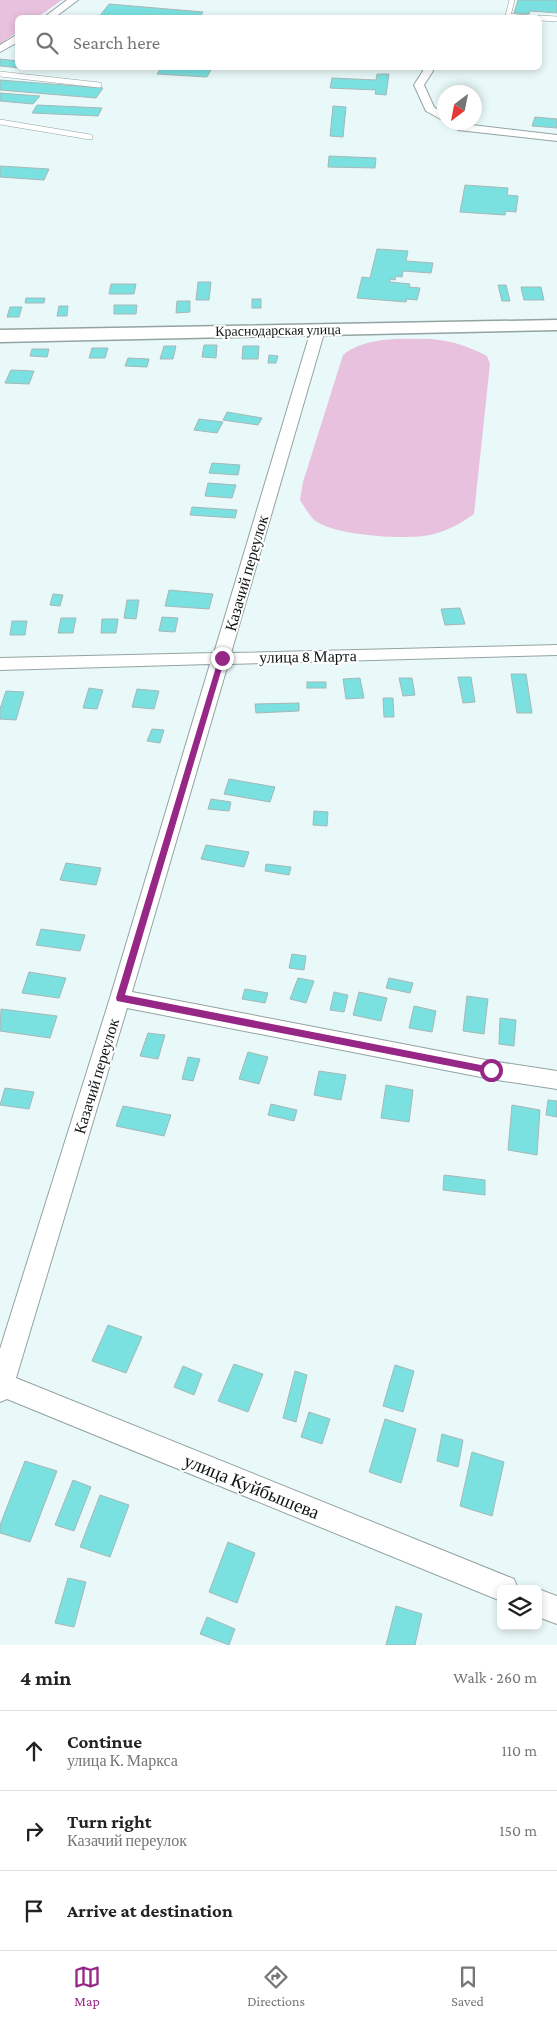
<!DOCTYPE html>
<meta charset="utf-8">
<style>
:root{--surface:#fff;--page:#f2f2f2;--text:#222;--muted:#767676;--line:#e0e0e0;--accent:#962787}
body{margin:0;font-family:"Crimson Pro",serif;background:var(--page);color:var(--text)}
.controls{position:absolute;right:15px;bottom:15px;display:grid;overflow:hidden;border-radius:8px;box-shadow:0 2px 8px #0003}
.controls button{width:45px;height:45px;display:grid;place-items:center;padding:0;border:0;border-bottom:1px solid var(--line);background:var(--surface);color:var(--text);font:25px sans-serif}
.compass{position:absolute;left:437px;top:85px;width:45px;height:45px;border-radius:50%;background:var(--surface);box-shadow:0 2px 8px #0003;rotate:212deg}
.stop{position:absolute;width:15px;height:15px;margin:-11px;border:4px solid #962787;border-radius:50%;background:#fff}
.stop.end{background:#962787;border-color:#fff;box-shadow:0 1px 5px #0008}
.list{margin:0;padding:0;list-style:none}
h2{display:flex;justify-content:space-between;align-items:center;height:65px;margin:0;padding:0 20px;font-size:21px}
h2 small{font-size:16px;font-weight:400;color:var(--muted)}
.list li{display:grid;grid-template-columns:32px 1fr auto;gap:15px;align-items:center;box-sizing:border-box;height:80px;padding:0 20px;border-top:1px solid var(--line)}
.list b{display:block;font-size:19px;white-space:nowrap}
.list p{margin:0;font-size:16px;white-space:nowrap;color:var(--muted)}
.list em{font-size:16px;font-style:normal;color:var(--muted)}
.icon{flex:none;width:28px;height:28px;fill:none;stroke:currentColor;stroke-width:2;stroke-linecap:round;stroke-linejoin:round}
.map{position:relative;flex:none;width:557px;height:1645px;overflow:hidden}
.search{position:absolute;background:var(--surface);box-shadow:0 2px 8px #0003;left:15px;right:15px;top:15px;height:55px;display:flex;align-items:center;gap:12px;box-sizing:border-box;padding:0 18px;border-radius:8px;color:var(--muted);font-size:19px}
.sheet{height:305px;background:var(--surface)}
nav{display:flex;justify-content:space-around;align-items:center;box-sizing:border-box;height:70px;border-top:1px solid var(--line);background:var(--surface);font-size:14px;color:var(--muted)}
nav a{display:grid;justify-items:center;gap:2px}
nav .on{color:var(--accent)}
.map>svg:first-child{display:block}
</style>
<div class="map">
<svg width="557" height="1645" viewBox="0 0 557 1645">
<rect width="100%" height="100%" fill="#e9f9f9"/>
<g fill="#e8c1df">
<polygon points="0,0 62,0 38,17 18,18 17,32 0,44"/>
<path d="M431,339C452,341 468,346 487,356L490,364L474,514C460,524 447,531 430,535C406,540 331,536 313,519C308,513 304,506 300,500L303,482L343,355C367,336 402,339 431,339Z"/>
</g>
<g fill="#7be0e0" stroke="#a8b7b7">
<polygon points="518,0 557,0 557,13 530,11 529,14 514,13"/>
<polygon points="109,4 203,12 199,18 98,18"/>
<polygon points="0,59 18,61 18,68 22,68 21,68 0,66"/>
<polygon points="161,68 212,68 207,77 157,74"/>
<polygon points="377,74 389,74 386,95 375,94 376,90 330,88 332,78 376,80"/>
<polygon points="0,80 103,88 96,98 0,90"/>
<polygon points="0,93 40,96 33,104 0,101"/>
<polygon points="37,105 102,108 98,116 32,113"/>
<polygon points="333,106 346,107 343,137 330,136"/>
<polygon points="535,117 557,119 557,128 532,126"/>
<polygon points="329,156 376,158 375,168 328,167"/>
<polygon points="0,166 49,169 44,180 0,177"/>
<polygon points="465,185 508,188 507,195 518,196 516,212 506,211 505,215 460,212"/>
<polygon points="377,249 408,251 406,261 433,263 431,273 403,271 402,277 396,276 395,280 390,279 390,282 410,284 409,287 420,288 417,300 407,299 406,302 357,298 362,277 370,278"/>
<polygon points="198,282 211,282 209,300 196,300"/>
<polygon points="111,284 136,284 134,294 109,294"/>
<polygon points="498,285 506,285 510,301 502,301"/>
<polygon points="521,287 541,287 544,300 524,300"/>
<polygon points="26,298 45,298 44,303 25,303"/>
<rect x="252" y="299" width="9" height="9"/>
<polygon points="177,301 190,301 190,312 176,313"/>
<polygon points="114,305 137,305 136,314 114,314"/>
<polygon points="59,306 68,306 67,316 57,316"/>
<polygon points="10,307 22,307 19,317 7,317"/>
<polygon points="204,345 217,345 216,358 202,357"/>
<polygon points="164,346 176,346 173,359 160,359"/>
<polygon points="243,346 259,346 258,359 242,359"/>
<polygon points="92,348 108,348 105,358 89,358"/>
<polygon points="32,349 49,349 47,357 30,356"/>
<polygon points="269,355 278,356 276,363 268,363"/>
<polygon points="128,358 149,359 147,367 125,366"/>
<polygon points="11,370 34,371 29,384 5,383"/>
<polygon points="227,412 262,418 258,425 223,420"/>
<polygon points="199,419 223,422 217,433 194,430"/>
<polygon points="212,463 240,465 238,475 209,473"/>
<polygon points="208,483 236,485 232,498 205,496"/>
<polygon points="192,507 237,510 235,518 190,515"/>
<polygon points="169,590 213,594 209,609 165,606"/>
<polygon points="53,594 63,595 60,606 50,605"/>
<polygon points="127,600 139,600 136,619 124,618"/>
<polygon points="460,608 465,624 445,625 441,609"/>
<polygon points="162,617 178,618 175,632 159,631"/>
<polygon points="61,618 76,618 73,633 58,633"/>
<polygon points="102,619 118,619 116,633 101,633"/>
<polygon points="12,621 27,621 25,635 10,635"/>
<polygon points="511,674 526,674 532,713 517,713"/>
<polygon points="458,677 471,677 475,702 463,703"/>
<polygon points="360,678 364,698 346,699 343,679"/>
<polygon points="399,678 412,678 415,695 403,696"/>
<rect x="307" y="682" width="19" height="6"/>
<polygon points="89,688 103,690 97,709 83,708"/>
<polygon points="137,689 159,691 154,709 132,707"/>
<polygon points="6,691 24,692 16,720 0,719 0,709"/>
<polygon points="383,698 393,698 394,717 384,717"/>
<polygon points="299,703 299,711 256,713 255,704"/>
<polygon points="152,729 164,730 160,743 147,741"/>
<polygon points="229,779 275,787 270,802 224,794"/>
<polygon points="211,799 231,802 229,811 208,809"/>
<polygon points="314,811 328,812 327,826 313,825"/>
<polygon points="206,845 249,852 244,867 201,859"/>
<polygon points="66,863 101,868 96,885 60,880"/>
<polygon points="266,864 291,867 289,875 265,871"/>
<polygon points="41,929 85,935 80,951 36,945"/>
<polygon points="292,954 306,956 304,970 289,968"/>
<polygon points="29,972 66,978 59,998 22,993"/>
<polygon points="298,978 314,981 306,1003 290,999"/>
<polygon points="389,978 413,983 410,993 386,988"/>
<polygon points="245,989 268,993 265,1003 242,999"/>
<polygon points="334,992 348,995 344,1012 330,1010"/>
<polygon points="359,992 387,998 381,1021 353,1015"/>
<polygon points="467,996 488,999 484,1034 463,1031"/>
<polygon points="414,1006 436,1011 432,1032 409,1028"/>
<polygon points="1,1009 57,1016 50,1038 0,1031"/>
<polygon points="500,1018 516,1020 514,1046 499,1044"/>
<polygon points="148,1033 165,1035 158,1059 140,1056"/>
<polygon points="248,1052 268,1057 259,1084 239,1079"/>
<polygon points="188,1057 200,1059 193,1081 182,1079"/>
<polygon points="319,1071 346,1075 341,1100 314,1095"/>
<polygon points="386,1085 413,1090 409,1122 381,1118"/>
<polygon points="5,1088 34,1092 29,1109 0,1105"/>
<polygon points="548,1100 557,1101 557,1117 546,1115"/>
<polygon points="271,1104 297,1110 294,1121 268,1115"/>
<polygon points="512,1105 540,1110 537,1155 508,1150"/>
<polygon points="123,1106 171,1115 164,1136 116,1126"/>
<polygon points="444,1175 485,1180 485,1195 443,1190"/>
<polygon points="108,1325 142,1337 126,1373 92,1361"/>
<polygon points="234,1364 263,1374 248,1412 218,1401"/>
<polygon points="395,1365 414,1371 403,1412 383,1406"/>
<polygon points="183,1366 202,1374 194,1395 174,1387"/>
<polygon points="295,1371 307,1375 296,1422 283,1418"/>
<polygon points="309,1412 330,1419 322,1444 301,1437"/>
<polygon points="385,1419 416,1429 401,1483 369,1472"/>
<polygon points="442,1434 463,1440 458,1467 437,1461"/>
<polygon points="472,1452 504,1462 492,1516 460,1506"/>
<polygon points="25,1461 57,1471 30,1542 0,1533 0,1525"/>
<polygon points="73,1480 91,1487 74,1531 55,1525"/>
<polygon points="100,1495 129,1505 110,1557 80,1547"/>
<polygon points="228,1542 255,1553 237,1603 209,1592"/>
<polygon points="68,1578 86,1582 74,1627 55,1623"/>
<polygon points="396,1606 422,1614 415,1645 386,1645"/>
<polygon points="207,1617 235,1629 229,1645 200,1634"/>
</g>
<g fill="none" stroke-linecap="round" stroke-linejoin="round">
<defs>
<g id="lane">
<polyline points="512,0 508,16 530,18"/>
<polyline points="540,18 557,19"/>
<polyline points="0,74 99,85"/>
<polyline points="0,122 90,137"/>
</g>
<g id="street">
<polygon points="67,0 78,0 54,18 43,18"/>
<polygon points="18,34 18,42 0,52 0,45"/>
<polygon points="421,68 431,68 433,71 424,85 434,107 444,114 444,121 426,111 414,85 423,71"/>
<polygon points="446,122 557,135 557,141 458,130"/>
<polygon points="318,326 325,330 231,653 557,645 557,655 228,664 132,992 491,1061 557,1071 557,1089 491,1079 127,1008 16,1378 514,1579 518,1589 501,1589 501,1601 7,1399 0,1402 0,1349 110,998 210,664 0,670 0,658 214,653 311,330"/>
<polygon points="538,1589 557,1596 557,1624 538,1617"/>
</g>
<polygon id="secondary" points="557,320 557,330 0,342 0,330"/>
</defs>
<use href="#lane" stroke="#93a3a2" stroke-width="6"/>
<use href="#street" stroke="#93a3a2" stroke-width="2"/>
<use href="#secondary" stroke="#93a3a2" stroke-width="3"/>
<use href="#lane" stroke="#fff" stroke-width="5"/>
<use href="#street" fill="#fff" fill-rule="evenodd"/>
<use href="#secondary" fill="#fff" fill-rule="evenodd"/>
</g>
<polygon fill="#962787" points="219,657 225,658 125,995 491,1067 496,1070 494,1073 491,1074 117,1001 116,998"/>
<g text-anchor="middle" stroke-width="4" stroke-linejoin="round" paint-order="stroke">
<g font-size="14" fill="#101616" stroke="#fff">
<text transform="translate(278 330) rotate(-1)" y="5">Краснодарская улица</text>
</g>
<g font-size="16" fill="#101616" stroke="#fff">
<text transform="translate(246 573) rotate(-74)" y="6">Казачий переулок</text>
<text transform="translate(308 656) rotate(-1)" y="6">улица 8 Марта</text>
<text transform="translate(96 1076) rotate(-73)" y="6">Казачий переулок</text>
</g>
<g font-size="19" fill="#101616" stroke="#fff">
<text transform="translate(252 1486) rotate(22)" y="7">улица Куйбышева</text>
</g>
</g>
</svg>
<div class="controls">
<button><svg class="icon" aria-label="layers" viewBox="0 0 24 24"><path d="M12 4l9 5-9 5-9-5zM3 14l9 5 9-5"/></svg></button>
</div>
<svg class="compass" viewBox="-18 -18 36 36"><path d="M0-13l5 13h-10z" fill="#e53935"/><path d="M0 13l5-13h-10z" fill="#767676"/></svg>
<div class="stop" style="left:491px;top:1070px"></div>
<div class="stop end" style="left:222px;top:658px"></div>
<div class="search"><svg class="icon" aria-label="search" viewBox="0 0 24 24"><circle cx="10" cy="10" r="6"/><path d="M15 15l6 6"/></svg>Search here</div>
</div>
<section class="sheet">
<h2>4 min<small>Walk · 260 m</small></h2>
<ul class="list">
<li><svg class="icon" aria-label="ahead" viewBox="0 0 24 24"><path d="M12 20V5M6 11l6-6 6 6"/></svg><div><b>Continue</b><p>улица К. Маркса</p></div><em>110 m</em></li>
<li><svg class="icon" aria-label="right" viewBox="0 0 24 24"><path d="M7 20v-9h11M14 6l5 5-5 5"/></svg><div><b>Turn right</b><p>Казачий переулок</p></div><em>150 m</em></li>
<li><svg class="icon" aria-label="arrive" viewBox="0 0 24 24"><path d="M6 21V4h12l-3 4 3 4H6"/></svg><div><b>Arrive at destination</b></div></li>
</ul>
</section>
<nav>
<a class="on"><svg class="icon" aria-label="map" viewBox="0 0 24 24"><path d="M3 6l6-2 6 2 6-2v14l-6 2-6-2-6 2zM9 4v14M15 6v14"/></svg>Map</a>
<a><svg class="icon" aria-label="directions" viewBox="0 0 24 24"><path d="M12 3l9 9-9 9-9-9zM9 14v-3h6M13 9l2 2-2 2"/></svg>Directions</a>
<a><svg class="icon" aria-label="saved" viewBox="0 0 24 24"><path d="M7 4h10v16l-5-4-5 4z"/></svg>Saved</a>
</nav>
